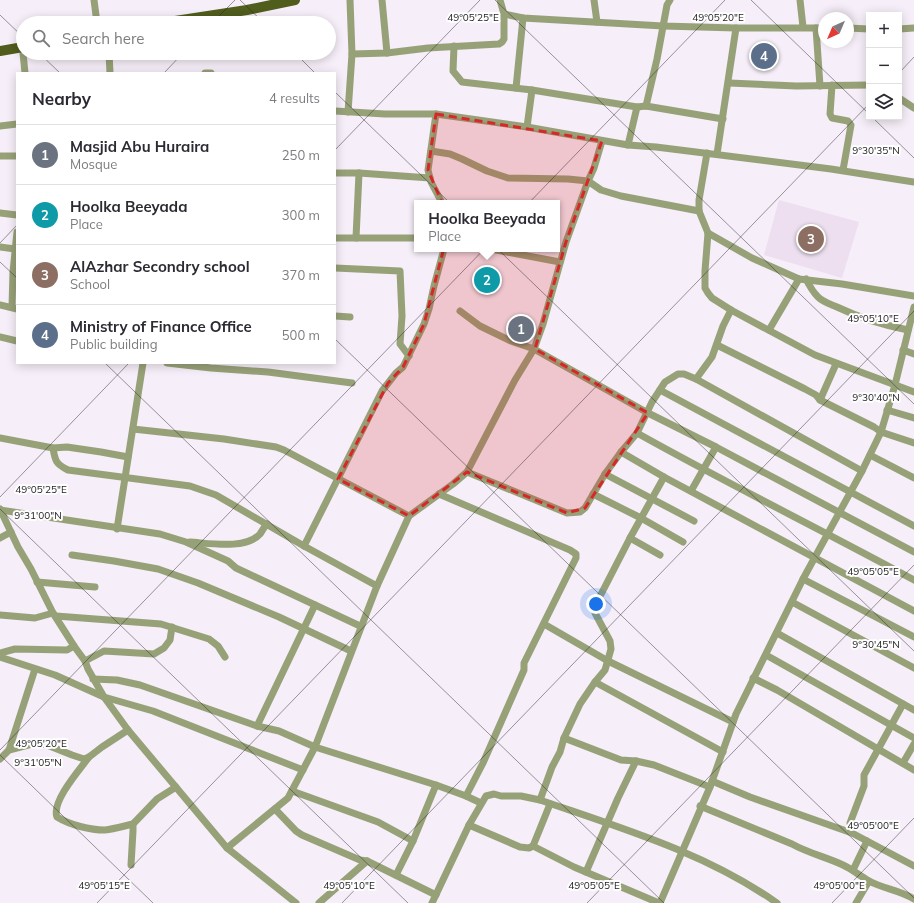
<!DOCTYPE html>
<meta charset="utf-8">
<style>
:root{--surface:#fff;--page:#f2f2f3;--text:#2b2b33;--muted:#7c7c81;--line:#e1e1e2;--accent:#0b8043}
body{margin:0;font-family:Mulish,sans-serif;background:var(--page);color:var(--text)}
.controls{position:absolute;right:12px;top:12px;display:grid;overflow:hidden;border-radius:0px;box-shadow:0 2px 10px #0003}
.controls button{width:36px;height:36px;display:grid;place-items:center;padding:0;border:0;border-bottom:1px solid var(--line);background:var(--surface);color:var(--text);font:20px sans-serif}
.compass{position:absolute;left:818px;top:12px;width:36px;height:36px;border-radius:50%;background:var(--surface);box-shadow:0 2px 10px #0003;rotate:224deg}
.you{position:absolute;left:596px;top:604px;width:14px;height:14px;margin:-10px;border:3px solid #fff;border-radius:50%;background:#1a73e8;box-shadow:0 0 0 6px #1a73e833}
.badge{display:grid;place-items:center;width:26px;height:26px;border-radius:50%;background:var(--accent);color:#fff;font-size:13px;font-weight:700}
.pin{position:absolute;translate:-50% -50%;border:2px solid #fff;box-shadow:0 1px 4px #0006}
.popup{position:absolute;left:414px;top:200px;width:146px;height:52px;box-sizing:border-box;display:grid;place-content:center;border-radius:0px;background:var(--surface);filter:drop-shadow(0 1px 3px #0005);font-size:13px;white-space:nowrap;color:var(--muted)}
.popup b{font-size:15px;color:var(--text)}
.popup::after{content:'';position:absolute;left:50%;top:100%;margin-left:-8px;border:8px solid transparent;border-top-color:var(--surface)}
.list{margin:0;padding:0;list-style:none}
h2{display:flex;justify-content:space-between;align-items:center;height:52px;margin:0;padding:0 16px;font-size:17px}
h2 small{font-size:13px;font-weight:400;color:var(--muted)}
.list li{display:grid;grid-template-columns:26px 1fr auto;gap:12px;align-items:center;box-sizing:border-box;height:60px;padding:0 16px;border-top:1px solid var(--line)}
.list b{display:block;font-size:15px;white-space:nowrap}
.list p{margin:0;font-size:13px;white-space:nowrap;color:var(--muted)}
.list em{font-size:13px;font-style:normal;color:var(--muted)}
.icon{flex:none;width:22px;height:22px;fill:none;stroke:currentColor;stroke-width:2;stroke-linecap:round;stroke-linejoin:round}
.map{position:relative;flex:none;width:914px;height:903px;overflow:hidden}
.search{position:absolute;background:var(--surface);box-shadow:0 2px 10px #0003;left:16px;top:16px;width:320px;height:44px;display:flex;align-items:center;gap:10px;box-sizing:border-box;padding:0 14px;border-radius:22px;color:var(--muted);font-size:15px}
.panel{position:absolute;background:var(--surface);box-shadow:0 2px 10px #0003;left:16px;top:72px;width:320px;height:292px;border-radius:0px}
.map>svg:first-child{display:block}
</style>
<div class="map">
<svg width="914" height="903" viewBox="0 0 914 903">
<rect width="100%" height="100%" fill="#f6eef8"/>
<polygon fill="#eddfef" points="779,200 859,222 842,278 764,255"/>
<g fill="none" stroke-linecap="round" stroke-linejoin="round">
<g stroke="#97a178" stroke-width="7">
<polyline points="94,0 97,23"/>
<polyline points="382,0 387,53"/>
<polyline points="594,0 597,22"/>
<polyline points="800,0 803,27"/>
<polyline points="504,14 523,18 663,26 736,28 824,28"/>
<polyline points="816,28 820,86"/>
<polyline points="848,28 869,29"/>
<polyline points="899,29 914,28"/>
<polyline points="454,46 453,71 462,82 532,90 637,107 646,106 723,119"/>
<polyline points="23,53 25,73"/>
<polyline points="109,53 110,73"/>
<polyline points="352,54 387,53 428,48 499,44 502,42 504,39 504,14 500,0"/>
<polyline points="205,73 211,73"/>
<polyline points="729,83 796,86 869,85"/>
<polyline points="832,85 830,114 832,118 848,121 851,125 843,170"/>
<polyline points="516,88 523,18"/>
<polyline points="899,98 914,108"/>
<polyline points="646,106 657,59 667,5 670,0"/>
<polyline points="335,111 385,114 436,114 527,127 628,145 656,147 831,169 914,182"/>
<polyline points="348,112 352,54 350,0"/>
<polyline points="436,114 428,170 431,182 442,203"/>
<polyline points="0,126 17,124"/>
<polyline points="527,127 532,90"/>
<polyline points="628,145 637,107"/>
<polyline points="431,151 450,154 462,159 487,171 508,178 568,179 588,181 601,190 621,196 699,211"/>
<polyline points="707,153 699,200 699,211 708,233 705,271 705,288 708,293 712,298 731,310 815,355 914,392"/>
<polyline points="717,154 736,28"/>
<polyline points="0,156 17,156"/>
<polyline points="335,173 359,173 430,178"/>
<polyline points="0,213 17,215"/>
<polyline points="708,233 752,258 799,279 842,284 914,296"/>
<polyline points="335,238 417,238"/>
<polyline points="356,238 359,173"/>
<polyline points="0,247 15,249"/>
<polyline points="491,249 560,262"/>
<polyline points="335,268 400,271 402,316 400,344 409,356"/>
<path d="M806,279C809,285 813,292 818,297C823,302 830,304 837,307C860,318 883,325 908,330"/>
<polyline points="0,305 17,309"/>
<polyline points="12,307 13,272 17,232"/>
<polyline points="460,311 480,326 511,341 534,349 648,413 716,447 914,552"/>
<polyline points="335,316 350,317"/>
<polyline points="769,330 799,279"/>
<polyline points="0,337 17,341"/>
<polyline points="717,345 805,389 816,395 820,400 874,427 881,432 914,443"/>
<polyline points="903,350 914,354"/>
<polyline points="167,363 211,368 268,372 352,383"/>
<polyline points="696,379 862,471"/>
<polyline points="660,390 914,526"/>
<polyline points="820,400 836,364"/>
<polyline points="887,410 914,418"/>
<polyline points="133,429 224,439 276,447 284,450 409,516"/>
<path d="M637,433C728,484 822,530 914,580"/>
<polyline points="0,438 53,448 67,447 101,452 128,457"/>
<path d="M53,448C55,461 56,464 68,470L190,486L216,495L304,546L377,586"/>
<polyline points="621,452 664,477 914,611"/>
<polyline points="870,455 914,478"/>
<polyline points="467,472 567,513 580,512 585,508 605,474 621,452 637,433 652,402 665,382 678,374 684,374 696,379 712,357 723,326 731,310"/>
<polyline points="605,474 694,521"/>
<polyline points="691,491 716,447"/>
<polyline points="439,494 570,550 576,554 576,558 524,663 524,670 483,763 466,796"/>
<polyline points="593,494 641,518 683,542"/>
<polyline points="0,509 18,547 31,569 53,613 74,646 85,661 88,669 104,697 128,730 227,848 296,903"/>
<polyline points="0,510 160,534 186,542 228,561 236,568 360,626"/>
<polyline points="117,529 143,363"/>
<polyline points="0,538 11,532"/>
<polyline points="630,538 660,555"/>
<path d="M190,542C208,543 246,550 260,534C262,531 264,527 267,524"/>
<polyline points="304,546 382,391 396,373 403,367 424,324 429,309 434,286 444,249"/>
<polyline points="72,555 114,561 158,569 198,583 279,617 351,651"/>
<polyline points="803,579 914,637"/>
<polyline points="37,582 95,587"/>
<polyline points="792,602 914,668"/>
<polyline points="0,615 35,618 53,613"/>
<polyline points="56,616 161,624 209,639 218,646 225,657"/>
<polyline points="544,624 608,661 733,722"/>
<polyline points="777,633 914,710"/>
<polyline points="0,653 15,649 67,650 74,646"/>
<polyline points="766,655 914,738"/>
<polyline points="0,657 55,675 104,697 153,711 303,770"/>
<polyline points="85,661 104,651 154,654 164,648 170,640 172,627"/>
<polyline points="753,678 777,690 914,770"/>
<polyline points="93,679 117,680 140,685 257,726 279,731 315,747 436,785 466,796 481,803"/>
<polyline points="595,682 723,752"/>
<polyline points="257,726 315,605"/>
<polyline points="564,738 621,760 636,761 654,765 710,787"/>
<polyline points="9,750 35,669"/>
<path d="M89,757C80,769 51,802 57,817C70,825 90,830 105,830C114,829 124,826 133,824"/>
<polyline points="0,759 9,750 36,743 47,745 72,755 84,759 89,757 102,747 128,730"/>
<polyline points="903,763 914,744"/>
<polyline points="712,781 750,797 852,833"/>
<polyline points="292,791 378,822 413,841"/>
<path d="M540,800C621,828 706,853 777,903"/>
<path d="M700,806L792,844C808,853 826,857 843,865C852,869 860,876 869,881C884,889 900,890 914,899"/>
<polyline points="275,809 296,831 302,835 360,860 367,861 436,895"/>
<polyline points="469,825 520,847 529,848 533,846 574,867 659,903"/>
<polyline points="867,841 852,833 850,823 864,786 864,775 903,704"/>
<polyline points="533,846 550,804"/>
<polyline points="227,848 288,798 315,747 377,586 409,516 453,484 467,472 515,380 534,349 543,324 566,242 588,181 594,168 602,141"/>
<polyline points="131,865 133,831 133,824 157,799 176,787"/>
<polyline points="853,870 867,841 914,866"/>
<polyline points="586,872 618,798 636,761"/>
<polyline points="396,875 413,841 436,785"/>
<polyline points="319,903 367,861"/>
<polyline points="432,903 469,825 486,796 494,794 501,796 521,796 540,800 552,767 560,752 564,738 580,704 595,682 605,670 611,649 610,641 595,613 595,606 630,538 664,477"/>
<polyline points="660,903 710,787 736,714 803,579 862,471 881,432 895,385 914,307"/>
<polyline points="856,903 869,881"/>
</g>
<g stroke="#505d1d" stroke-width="10">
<polyline points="162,23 247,10 295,0"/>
<polyline points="0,51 23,47"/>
</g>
</g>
<path fill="#d62828" fill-opacity="0.2" stroke="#d62828" stroke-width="3" stroke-dasharray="8 5" stroke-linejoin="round" d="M436,114L602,141L566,242L535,349L648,413L585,508L567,513L467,472L409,516L338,479L388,383L403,367L424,324L446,240L447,215L428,170Z"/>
<path fill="none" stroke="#242125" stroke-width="1" stroke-opacity="0.45" d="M240,0L264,23M495,0L914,404M751,0L869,114M0,15L23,37M212,23L235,0M39,53L60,73M295,53L315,73M164,73L183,53M899,73L914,57M335,92L914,651M872,117L914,158M335,150L480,0M0,243L17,225M0,262L17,278M335,339L914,898M105,363L664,903M0,497L129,363M0,509L408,903M0,750L725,0M0,755L153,903M97,903L869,104M342,903L914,311M587,903L914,565M832,903L914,818"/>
<g font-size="10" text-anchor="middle" fill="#242125" stroke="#fefefe" stroke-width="4" stroke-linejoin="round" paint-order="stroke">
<text x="473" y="21">49°05'25"E</text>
<text x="718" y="21">49°05'20"E</text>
<text x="876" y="154">9°30'35"N</text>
<text x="873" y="322">49°05'10"E</text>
<text x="876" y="401">9°30'40"N</text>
<text x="41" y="493">49°05'25"E</text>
<text x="38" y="519">9°31'00"N</text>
<text x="873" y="575">49°05'05"E</text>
<text x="876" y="648">9°30'45"N</text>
<text x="41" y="747">49°05'20"E</text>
<text x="38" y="766">9°31'05"N</text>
<text x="873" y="829">49°05'00"E</text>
<text x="104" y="889">49°05'15"E</text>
<text x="349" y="889">49°05'10"E</text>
<text x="594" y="889">49°05'05"E</text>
<text x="839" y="889">49°05'00"E</text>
</g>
</svg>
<div class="controls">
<button>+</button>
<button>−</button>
<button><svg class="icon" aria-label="layers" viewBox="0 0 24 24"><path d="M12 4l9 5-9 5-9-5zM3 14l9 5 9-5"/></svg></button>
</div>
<svg class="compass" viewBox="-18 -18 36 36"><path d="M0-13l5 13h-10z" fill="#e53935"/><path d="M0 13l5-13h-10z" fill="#7c7c81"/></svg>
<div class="you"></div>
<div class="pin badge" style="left:521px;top:329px;background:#6b7280">1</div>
<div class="pin badge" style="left:487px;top:280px;background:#0f9aa8">2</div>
<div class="popup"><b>Hoolka Beeyada</b>Place</div>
<div class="pin badge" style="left:811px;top:239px;background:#8d6e63">3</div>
<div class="pin badge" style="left:764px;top:56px;background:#5c6f8a">4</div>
<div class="search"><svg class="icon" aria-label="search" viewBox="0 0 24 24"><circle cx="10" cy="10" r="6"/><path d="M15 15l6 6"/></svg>Search here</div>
<section class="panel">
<h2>Nearby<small>4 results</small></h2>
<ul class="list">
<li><span class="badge" style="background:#6b7280">1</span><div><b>Masjid Abu Huraira</b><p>Mosque</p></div><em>250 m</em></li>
<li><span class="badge" style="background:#0f9aa8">2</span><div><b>Hoolka Beeyada</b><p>Place</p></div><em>300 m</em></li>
<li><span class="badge" style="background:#8d6e63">3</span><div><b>AlAzhar Secondry school</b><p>School</p></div><em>370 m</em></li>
<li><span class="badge" style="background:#5c6f8a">4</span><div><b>Ministry of Finance Office</b><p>Public building</p></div><em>500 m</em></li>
</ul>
</section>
</div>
